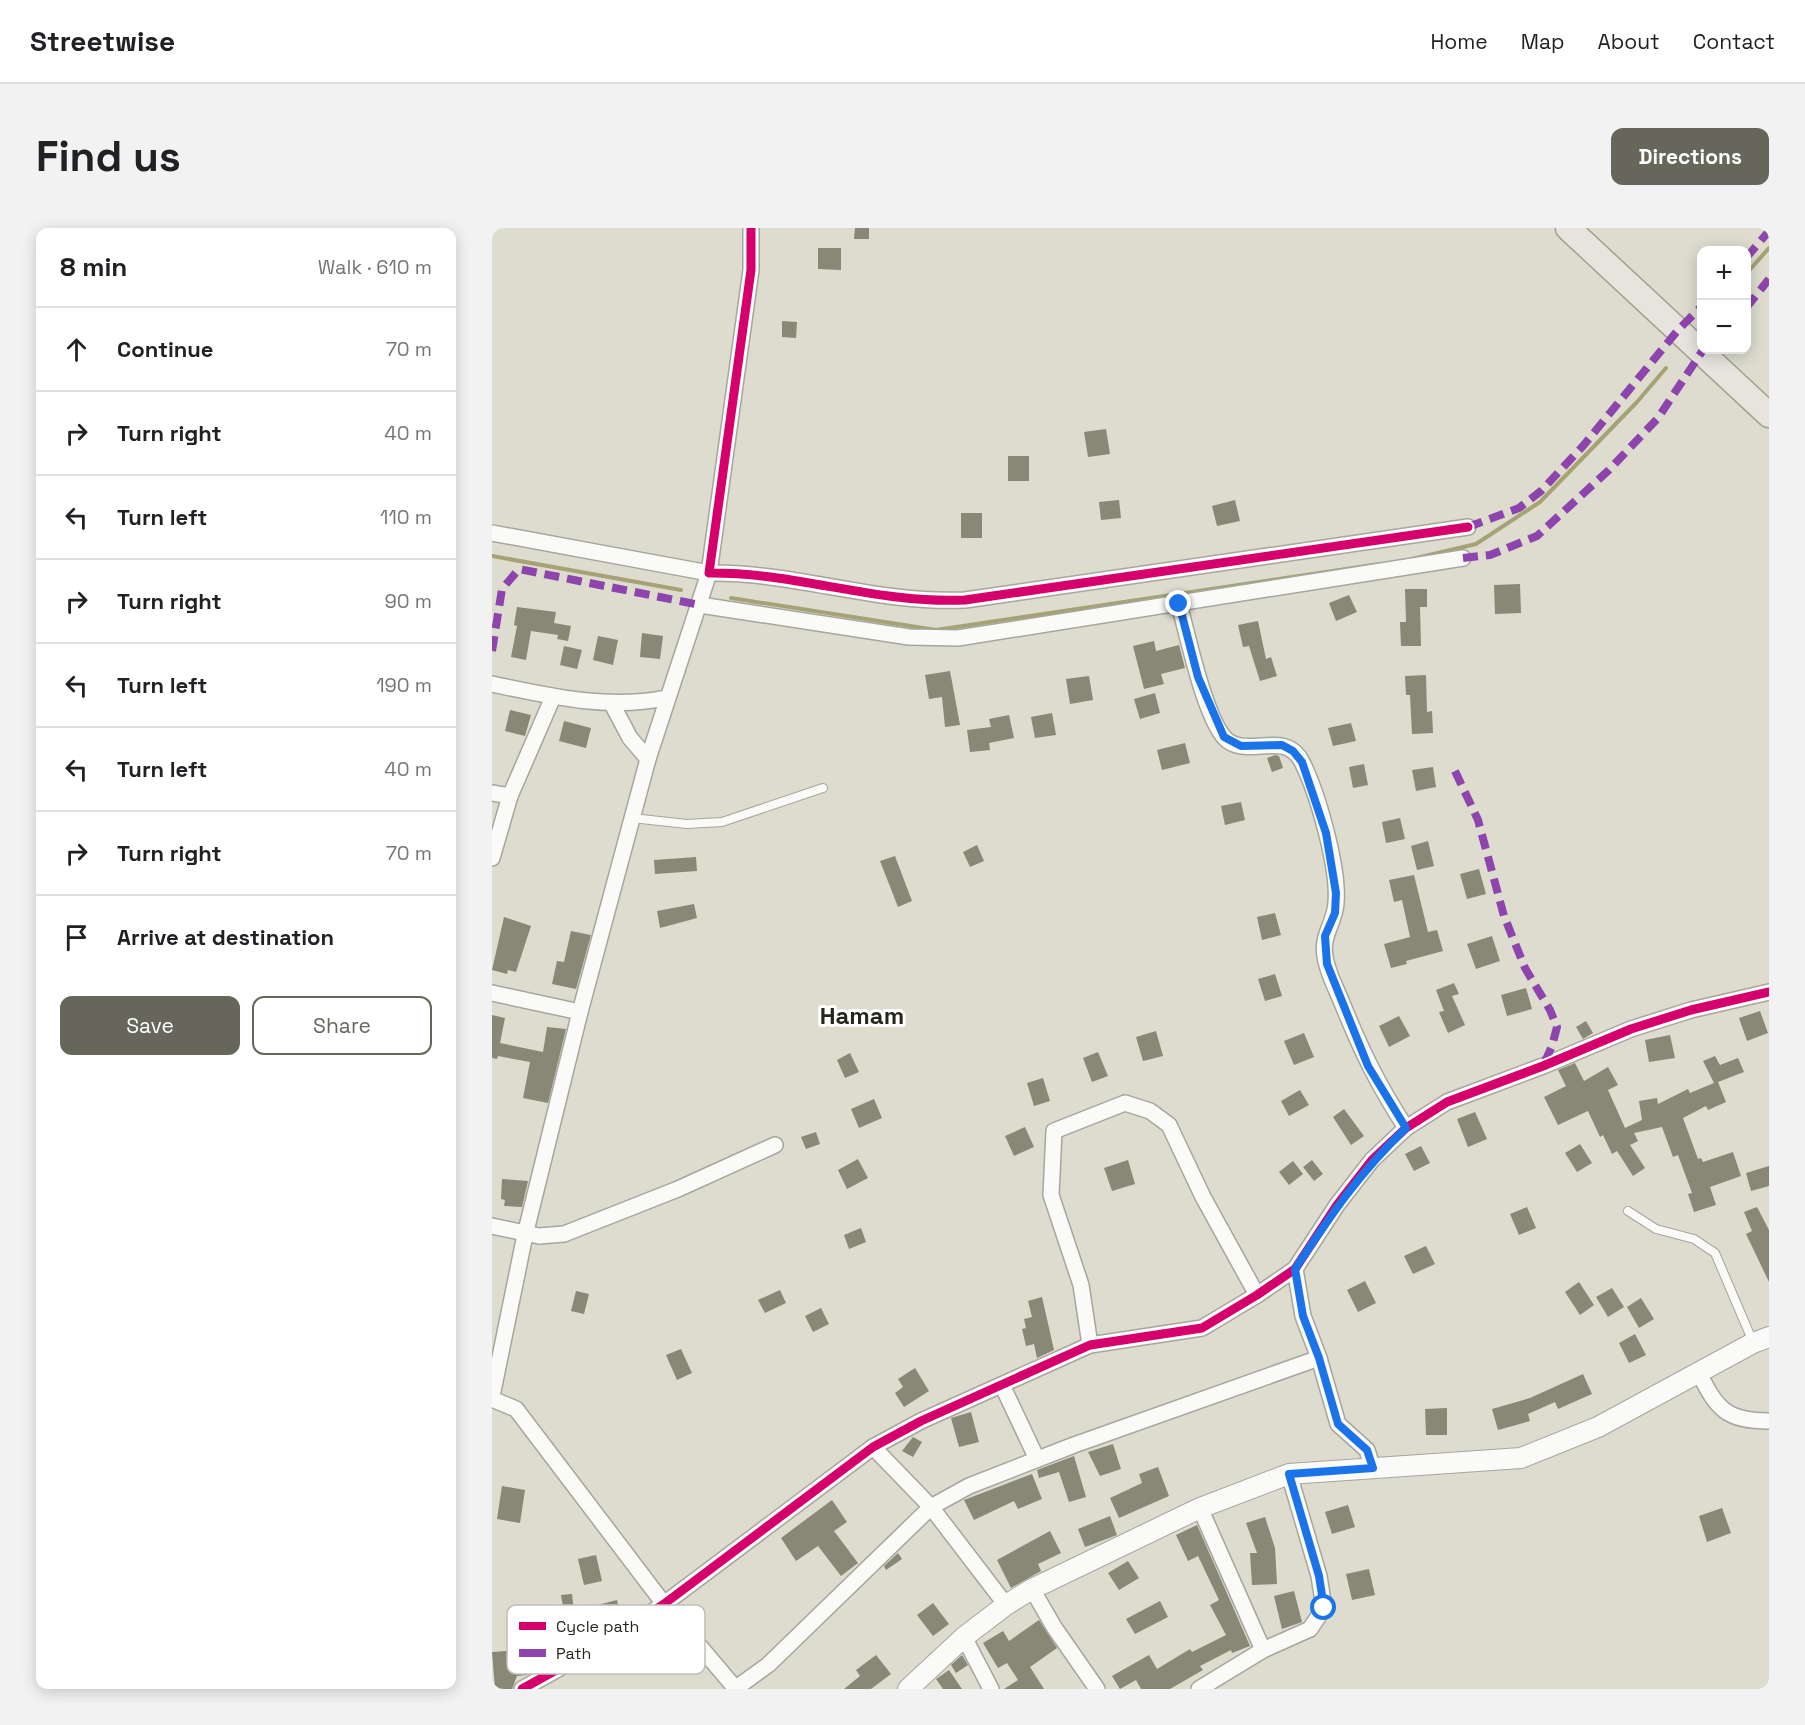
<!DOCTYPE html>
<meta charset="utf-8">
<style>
:root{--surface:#fff;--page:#f2f2f2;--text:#202124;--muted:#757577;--line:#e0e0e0;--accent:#67665b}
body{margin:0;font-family:"Space Grotesk",sans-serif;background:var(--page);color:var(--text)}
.controls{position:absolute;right:18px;top:18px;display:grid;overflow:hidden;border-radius:12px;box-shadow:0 3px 15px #0003}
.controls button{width:54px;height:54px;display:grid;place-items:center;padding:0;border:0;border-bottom:2px solid var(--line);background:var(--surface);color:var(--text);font:30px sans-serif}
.stop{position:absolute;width:18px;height:18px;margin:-14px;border:4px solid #1a73e8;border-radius:50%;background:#fff}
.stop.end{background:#1a73e8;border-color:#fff;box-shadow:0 2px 6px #0008}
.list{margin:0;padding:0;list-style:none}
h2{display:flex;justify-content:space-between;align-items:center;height:78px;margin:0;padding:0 24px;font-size:26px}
h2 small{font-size:20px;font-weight:400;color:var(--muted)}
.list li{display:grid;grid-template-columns:39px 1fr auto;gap:18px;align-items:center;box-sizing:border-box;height:84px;padding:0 24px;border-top:2px solid var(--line)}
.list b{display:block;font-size:22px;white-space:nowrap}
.list em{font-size:20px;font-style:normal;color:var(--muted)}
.actions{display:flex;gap:12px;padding:18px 24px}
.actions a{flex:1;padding:14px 0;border:2px solid var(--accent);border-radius:12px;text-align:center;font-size:21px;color:var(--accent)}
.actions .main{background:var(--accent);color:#fff}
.icon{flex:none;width:33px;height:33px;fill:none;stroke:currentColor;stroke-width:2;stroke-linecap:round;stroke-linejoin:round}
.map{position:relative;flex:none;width:1277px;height:1461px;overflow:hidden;border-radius:12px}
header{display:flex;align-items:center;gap:36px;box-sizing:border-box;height:84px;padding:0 30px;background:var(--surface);border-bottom:2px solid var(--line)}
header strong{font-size:28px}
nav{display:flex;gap:33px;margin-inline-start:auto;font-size:21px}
.intro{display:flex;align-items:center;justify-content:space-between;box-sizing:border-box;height:144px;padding:0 36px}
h1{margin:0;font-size:42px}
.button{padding:15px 27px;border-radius:12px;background:var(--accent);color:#fff;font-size:21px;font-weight:700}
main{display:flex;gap:36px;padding:0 36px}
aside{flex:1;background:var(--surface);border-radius:12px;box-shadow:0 3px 15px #0003}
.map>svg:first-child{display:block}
</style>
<header>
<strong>Streetwise</strong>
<nav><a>Home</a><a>Map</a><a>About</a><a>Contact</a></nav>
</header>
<div class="intro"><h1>Find us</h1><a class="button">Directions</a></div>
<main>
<aside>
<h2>8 min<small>Walk · 610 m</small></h2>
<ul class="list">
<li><svg class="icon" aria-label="ahead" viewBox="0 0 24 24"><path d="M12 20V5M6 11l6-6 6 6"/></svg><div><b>Continue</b></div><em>70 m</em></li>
<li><svg class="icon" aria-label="right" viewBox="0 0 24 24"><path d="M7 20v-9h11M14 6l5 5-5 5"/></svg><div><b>Turn right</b></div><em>40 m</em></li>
<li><svg class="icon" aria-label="left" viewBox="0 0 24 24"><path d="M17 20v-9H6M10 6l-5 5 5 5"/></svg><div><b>Turn left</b></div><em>110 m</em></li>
<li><svg class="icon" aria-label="right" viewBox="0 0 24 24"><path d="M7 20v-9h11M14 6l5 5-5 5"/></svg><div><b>Turn right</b></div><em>90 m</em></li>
<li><svg class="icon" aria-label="left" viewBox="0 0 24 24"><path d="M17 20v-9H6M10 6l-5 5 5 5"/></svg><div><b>Turn left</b></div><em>190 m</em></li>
<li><svg class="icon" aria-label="left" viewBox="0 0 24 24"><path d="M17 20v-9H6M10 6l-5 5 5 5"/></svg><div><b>Turn left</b></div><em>40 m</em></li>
<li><svg class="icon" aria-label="right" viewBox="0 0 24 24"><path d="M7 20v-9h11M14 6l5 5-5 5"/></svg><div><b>Turn right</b></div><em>70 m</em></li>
<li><svg class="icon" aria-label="arrive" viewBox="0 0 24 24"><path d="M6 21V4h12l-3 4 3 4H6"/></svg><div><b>Arrive at destination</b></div></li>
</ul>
<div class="actions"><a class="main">Save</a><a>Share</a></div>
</aside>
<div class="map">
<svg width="1277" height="1461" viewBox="0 0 1277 1461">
<rect width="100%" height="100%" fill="#dddccf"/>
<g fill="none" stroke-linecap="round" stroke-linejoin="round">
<g stroke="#a5a375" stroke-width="4">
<polyline points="1254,46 1277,20"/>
<polyline points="1208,100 1210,98"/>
<polyline points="0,328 189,362"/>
<polyline points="920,331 984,316 1048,274 1145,174 1174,140"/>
<polyline points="239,370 444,402 888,336"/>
</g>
</g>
<g fill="#898775">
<polygon points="363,0 377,0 377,11 362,11"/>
<polygon points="326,20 349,20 349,42 326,41"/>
<polygon points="290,93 305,94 304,110 290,109"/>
<polygon points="614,201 618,226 596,229 592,204"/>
<rect x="516" y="228" width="21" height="25"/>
<polygon points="627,272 629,290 609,292 607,274"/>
<polygon points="743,272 748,293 725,298 720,278"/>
<rect x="469" y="285" width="21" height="25"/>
<polygon points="1028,356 1029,385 1003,386 1002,357"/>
<polygon points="913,361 935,361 935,379 928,379 929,418 909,418 908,394 914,394"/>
<polygon points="857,367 865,384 844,393 837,375"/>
<polygon points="25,379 64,384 62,395 79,398 76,413 65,411 66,407 39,403 34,432 19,429 25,398 22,397"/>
<polygon points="766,393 774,431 779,429 785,448 768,453 757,418 751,419 746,397"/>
<polygon points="150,405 171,408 168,431 148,429"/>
<polygon points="106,408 126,412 121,437 101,432"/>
<polygon points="662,413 664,423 687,417 693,440 669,446 672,456 652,461 641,418"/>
<polygon points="72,418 90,422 85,441 68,437"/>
<polygon points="458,443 468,497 453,499 450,469 437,471 433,447"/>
<polygon points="934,447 935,484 940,483 941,505 920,506 918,467 914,467 913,448"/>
<polygon points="597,448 601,472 578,476 574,451"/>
<polygon points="663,465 668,485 648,491 642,471"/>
<polygon points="18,482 39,487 33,508 13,503"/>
<polygon points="560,485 564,507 543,510 539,489"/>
<polygon points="517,487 522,510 497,515 498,522 478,524 475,502 499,499 497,491"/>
<polygon points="72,493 99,500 94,520 67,513"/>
<polygon points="859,495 864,513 841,518 836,500"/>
<polygon points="693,515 698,535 670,542 665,522"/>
<polygon points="783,527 787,528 791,540 780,544 775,530"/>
<polygon points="872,536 876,557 861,560 857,539"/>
<polygon points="941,539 944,559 924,563 920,542"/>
<polygon points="749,574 753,592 733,597 729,578"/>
<polygon points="908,590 913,611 894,615 890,594"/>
<polygon points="936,613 942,638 925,642 919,618"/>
<polygon points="485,617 492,633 478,639 471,624"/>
<polygon points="403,628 420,673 406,679 388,633"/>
<polygon points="204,629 205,643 163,646 162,632"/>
<polygon points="987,641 994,666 975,671 968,646"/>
<polygon points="922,647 936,704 945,702 951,723 914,733 915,736 899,740 892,716 918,709 910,672 902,674 897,652"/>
<polygon points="202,676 205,690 168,700 165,683"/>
<polygon points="783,685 789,707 770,712 765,689"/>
<polygon points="12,689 39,698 24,744 16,742 15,746 0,742"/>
<polygon points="79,703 99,707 84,761 60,756 65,733 72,734"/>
<polygon points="1000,708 1008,733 984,741 975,716"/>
<polygon points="783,746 790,768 773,773 766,751"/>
<polygon points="962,755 967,766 960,768 973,797 956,805 947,784 952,783 944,762"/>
<polygon points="1034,760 1040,781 1015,788 1009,767"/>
<polygon points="1268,783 1276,805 1255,813 1247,790"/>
<polygon points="0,787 13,790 8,815 51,824 55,799 74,801 56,875 31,870 38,834 6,828 5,831 0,830"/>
<polygon points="907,788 918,808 897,819 887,798"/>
<polygon points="1094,793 1101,805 1091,811 1084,799"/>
<polygon points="664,803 671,828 651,833 644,809"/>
<polygon points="812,805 822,829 802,837 792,813"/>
<polygon points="1178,807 1183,830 1157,834 1153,812"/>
<polygon points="606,824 616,848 600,854 591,830"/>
<polygon points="358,825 367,844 353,850 345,832"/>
<polygon points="1223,828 1228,837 1246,830 1252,844 1226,854 1234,874 1216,882 1214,878 1191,890 1206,931 1209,930 1211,934 1241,924 1249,948 1218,959 1224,977 1202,984 1196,966 1200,965 1186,927 1181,929 1170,899 1142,905 1146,913 1138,917 1153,940 1141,948 1125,923 1120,926 1111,907 1108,909 1096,883 1066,897 1052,869 1074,858 1066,842 1083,835 1092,853 1116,839 1126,857 1116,862 1133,900 1150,892 1147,873 1165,870 1166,876 1196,861 1198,865 1222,855 1211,833"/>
<polygon points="551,850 558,873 542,878 535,855"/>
<polygon points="808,862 817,877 797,888 789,873"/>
<polygon points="382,871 390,890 367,900 359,881"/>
<polygon points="852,881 872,908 859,917 841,889"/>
<polygon points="983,884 995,911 976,919 965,891"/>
<polygon points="533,899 542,919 522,928 513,908"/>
<polygon points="324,904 328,916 314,921 309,909"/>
<polygon points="1088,916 1100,935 1085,944 1073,925"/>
<polygon points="929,918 938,935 922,943 913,926"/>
<polygon points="366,931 376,950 355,961 346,942"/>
<polygon points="636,932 643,956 620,963 612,940"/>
<polygon points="820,932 831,946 822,953 811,939"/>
<polygon points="801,933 811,946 797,957 787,944"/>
<polygon points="1277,938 1277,958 1259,963 1254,945"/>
<polygon points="10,951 36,953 30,979 12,978 13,972 9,971"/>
<polygon points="1035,979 1044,1000 1027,1007 1018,986"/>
<polygon points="1265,979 1277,1002 1277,1054 1254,1006 1260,1003 1252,984"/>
<polygon points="369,1000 374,1014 357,1021 352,1007"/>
<polygon points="934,1018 943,1036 921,1046 912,1028"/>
<polygon points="873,1053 884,1075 866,1084 855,1062"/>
<polygon points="1087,1054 1102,1077 1088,1087 1073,1064"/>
<polygon points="1120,1060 1132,1079 1116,1089 1104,1069"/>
<polygon points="288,1062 294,1075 273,1085 266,1072"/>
<polygon points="84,1063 97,1066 92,1086 79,1083"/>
<polygon points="550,1069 562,1122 545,1130 542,1116 534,1118 530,1101 534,1100 532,1091 540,1089 536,1073"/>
<polygon points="1149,1070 1162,1091 1147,1100 1135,1079"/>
<polygon points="329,1080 337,1096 321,1104 313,1088"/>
<polygon points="1143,1106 1154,1127 1137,1135 1127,1115"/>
<polygon points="189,1121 200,1145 185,1152 174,1127"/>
<polygon points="423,1140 437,1163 412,1179 403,1165 411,1159 406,1151"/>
<polygon points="1091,1146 1100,1166 1066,1181 1063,1174 1036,1186 1038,1193 1006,1202 1000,1181 1038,1170"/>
<polygon points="955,1180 955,1207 934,1207 933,1181"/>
<polygon points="479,1184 487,1214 467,1219 459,1190"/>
<polygon points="421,1209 430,1214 421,1229 410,1223"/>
<polygon points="621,1216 629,1241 608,1248 596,1224"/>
<polygon points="582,1228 594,1269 577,1274 567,1244 547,1250 545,1242"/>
<polygon points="666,1239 677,1268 627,1290 618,1270 650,1255 647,1246"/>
<polygon points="540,1246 550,1271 526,1281 522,1273 482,1292 472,1272"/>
<polygon points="10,1258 33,1262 28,1295 5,1291"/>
<polygon points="340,1272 355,1294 342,1303 366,1335 349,1348 326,1318 304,1333 289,1310"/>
<polygon points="856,1277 863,1299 840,1306 833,1284"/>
<polygon points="1230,1280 1239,1305 1215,1314 1207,1288"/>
<polygon points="618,1288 625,1307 593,1319 586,1301"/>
<polygon points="773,1289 783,1320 785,1356 760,1357 758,1325 765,1325 754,1295"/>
<polygon points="705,1297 758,1418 740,1425 739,1422 708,1438 711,1442 678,1461 649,1461 644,1452 628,1461 620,1448 657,1427 665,1441 698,1421 700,1424 734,1407 718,1377 727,1372 706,1328 696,1333 684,1307"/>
<polygon points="558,1303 569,1325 546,1336 549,1343 519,1360 505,1332"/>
<polygon points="406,1325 410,1331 394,1342 392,1338"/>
<polygon points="104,1327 110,1353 92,1357 86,1331"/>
<polygon points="636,1333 647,1350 627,1362 616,1345"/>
<polygon points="877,1341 883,1367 860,1372 854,1346"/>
<polygon points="802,1363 810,1394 790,1401 782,1368"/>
<polygon points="80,1366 82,1383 125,1372 128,1385 122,1386 125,1395 108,1406 86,1411 87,1414 66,1417 68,1429 51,1431 52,1438 35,1447 25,1448 20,1461 3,1461 0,1424 28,1422 28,1418 51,1415 47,1388 72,1384 69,1367"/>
<polygon points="668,1373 676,1389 643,1406 634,1391"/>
<polygon points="441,1375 457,1396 441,1408 425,1387"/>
<polygon points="547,1392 565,1420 538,1439 552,1461 512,1461 526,1452 515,1435 506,1440 491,1415 511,1403 517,1413"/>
<polygon points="384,1427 399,1446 379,1461 352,1461 368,1448 364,1442"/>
<polygon points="470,1427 476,1437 464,1445 459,1437"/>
<polygon points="457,1442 470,1461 451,1461 444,1451"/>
</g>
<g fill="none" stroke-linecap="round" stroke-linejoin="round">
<defs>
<g id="service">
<polyline points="140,590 195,596 230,594 331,560"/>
<polyline points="1136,983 1164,1001 1202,1011 1223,1025 1261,1114"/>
</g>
<g id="minor">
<path d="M259,0V42L217,345C304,344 384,376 473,372L976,299"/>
<polyline points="0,305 217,345 156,531 88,784 33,1007 0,1168"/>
<path d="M687,376C695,404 714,497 736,513C759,529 794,502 810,534C826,566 847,640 844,675C843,694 829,708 833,728C835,744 844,760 850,775C870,824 885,855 914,900"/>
<polyline points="208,377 417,409 466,410 971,330"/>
<path d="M0,456C58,468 115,482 174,470"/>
<polyline points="120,476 138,510 156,531"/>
<polyline points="0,565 18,568"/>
<polyline points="0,630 18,568 61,469"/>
<polyline points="0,765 88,784"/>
<polyline points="0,998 47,1008 72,1006 186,961 283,917"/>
<polyline points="803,1041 811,1088 827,1130 846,1196 875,1222 881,1241"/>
<polyline points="598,1117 589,1057 559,967 562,903 633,875 658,883 677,897 711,969 765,1067"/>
<path d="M1207,1145C1225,1181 1234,1193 1277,1193"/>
<polyline points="510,1157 545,1231"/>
<polyline points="0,1171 24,1181 172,1376 244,1461"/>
<polyline points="381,1219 439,1279 514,1377"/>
<polyline points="708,1280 771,1422"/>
<polyline points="540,1361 562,1399 605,1461"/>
<polyline points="472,1409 499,1461"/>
<polyline points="244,1460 276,1437 439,1279 477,1258 582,1217 827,1130"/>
<polyline points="30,1461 104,1420 172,1376 381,1219 429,1193 598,1117 710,1100 765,1067 803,1041 845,977 880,932 914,900 955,874 1051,838 1139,801 1199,782 1277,764"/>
<polyline points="707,1461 771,1422 818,1401 832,1380 827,1348 797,1246"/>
</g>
<polyline id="tertiary" points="416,1461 472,1409 514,1377 540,1361 708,1280 797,1246 1029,1230 1106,1199 1261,1115 1277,1109"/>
<polyline id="primary" points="1076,0 1277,187"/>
</defs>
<use href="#service" stroke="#a7a69c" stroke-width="10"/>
<use href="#minor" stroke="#a7a69c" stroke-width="18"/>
<use href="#tertiary" stroke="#a7a69c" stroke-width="22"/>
<use href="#primary" stroke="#a2a18f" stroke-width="27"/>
<use href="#service" stroke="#fafaf8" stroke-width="8"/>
<use href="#minor" stroke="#fafaf8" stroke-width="15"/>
<use href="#tertiary" stroke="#fafaf8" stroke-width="20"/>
<use href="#primary" stroke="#e6e4dd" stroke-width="24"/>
<g stroke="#8e44ad" stroke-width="8" stroke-dasharray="15 8" stroke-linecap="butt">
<polyline points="1254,30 1277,3"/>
<polyline points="1254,80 1277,51"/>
<polyline points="976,299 1027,280 1049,263 1091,218 1186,102 1210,78"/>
<polyline points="971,330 998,327 1045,308 1117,242 1166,190 1211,122"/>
<polyline points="0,423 10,361 27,341 208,377"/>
<polyline points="963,543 986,592 1012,688 1033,740 1058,782 1065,799 1060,818 1051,838"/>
</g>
<defs>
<g id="cycleway">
<path d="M259,0V42L217,345C304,344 384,376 473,372L976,299"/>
<polyline points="30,1461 104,1420 172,1376 381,1219 429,1193 598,1117 710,1100 765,1067 803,1041 845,977 880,932 914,900 955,874 1051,838 1139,801 1199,782 1277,764"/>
</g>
</defs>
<use href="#cycleway" stroke="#fff" stroke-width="13"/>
<use href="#cycleway" stroke="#d6006c" stroke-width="9"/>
</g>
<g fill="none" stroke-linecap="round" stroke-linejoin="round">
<path stroke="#1a73e8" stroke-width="8" d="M687,376L706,449L732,509L749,518L790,517L801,523L810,534L834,605L844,665L843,685L833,708L835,736L876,838L914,900C867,945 839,987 803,1041L811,1088L827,1130L846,1196L875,1222L881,1240L797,1246L827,1348L832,1380"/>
</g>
<g text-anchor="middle" stroke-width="6" stroke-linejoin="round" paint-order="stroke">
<g font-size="24" font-weight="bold" fill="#27261d" stroke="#fff">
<text x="370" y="796">Hamam</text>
</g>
</g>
<rect x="15" y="1377" width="198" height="69" rx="9" fill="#fff" stroke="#bebebb" stroke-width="1.5"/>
<rect x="27" y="1394" width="27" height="8" fill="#d6006c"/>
<rect x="27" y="1421" width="27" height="8" fill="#8e44ad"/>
<g font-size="16" fill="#27261d">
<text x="64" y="1404">Cycle path</text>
<text x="64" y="1431">Path</text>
</g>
</svg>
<div class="controls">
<button>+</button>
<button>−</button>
</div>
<div class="stop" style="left:832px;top:1380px"></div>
<div class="stop end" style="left:687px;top:376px"></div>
</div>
</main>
